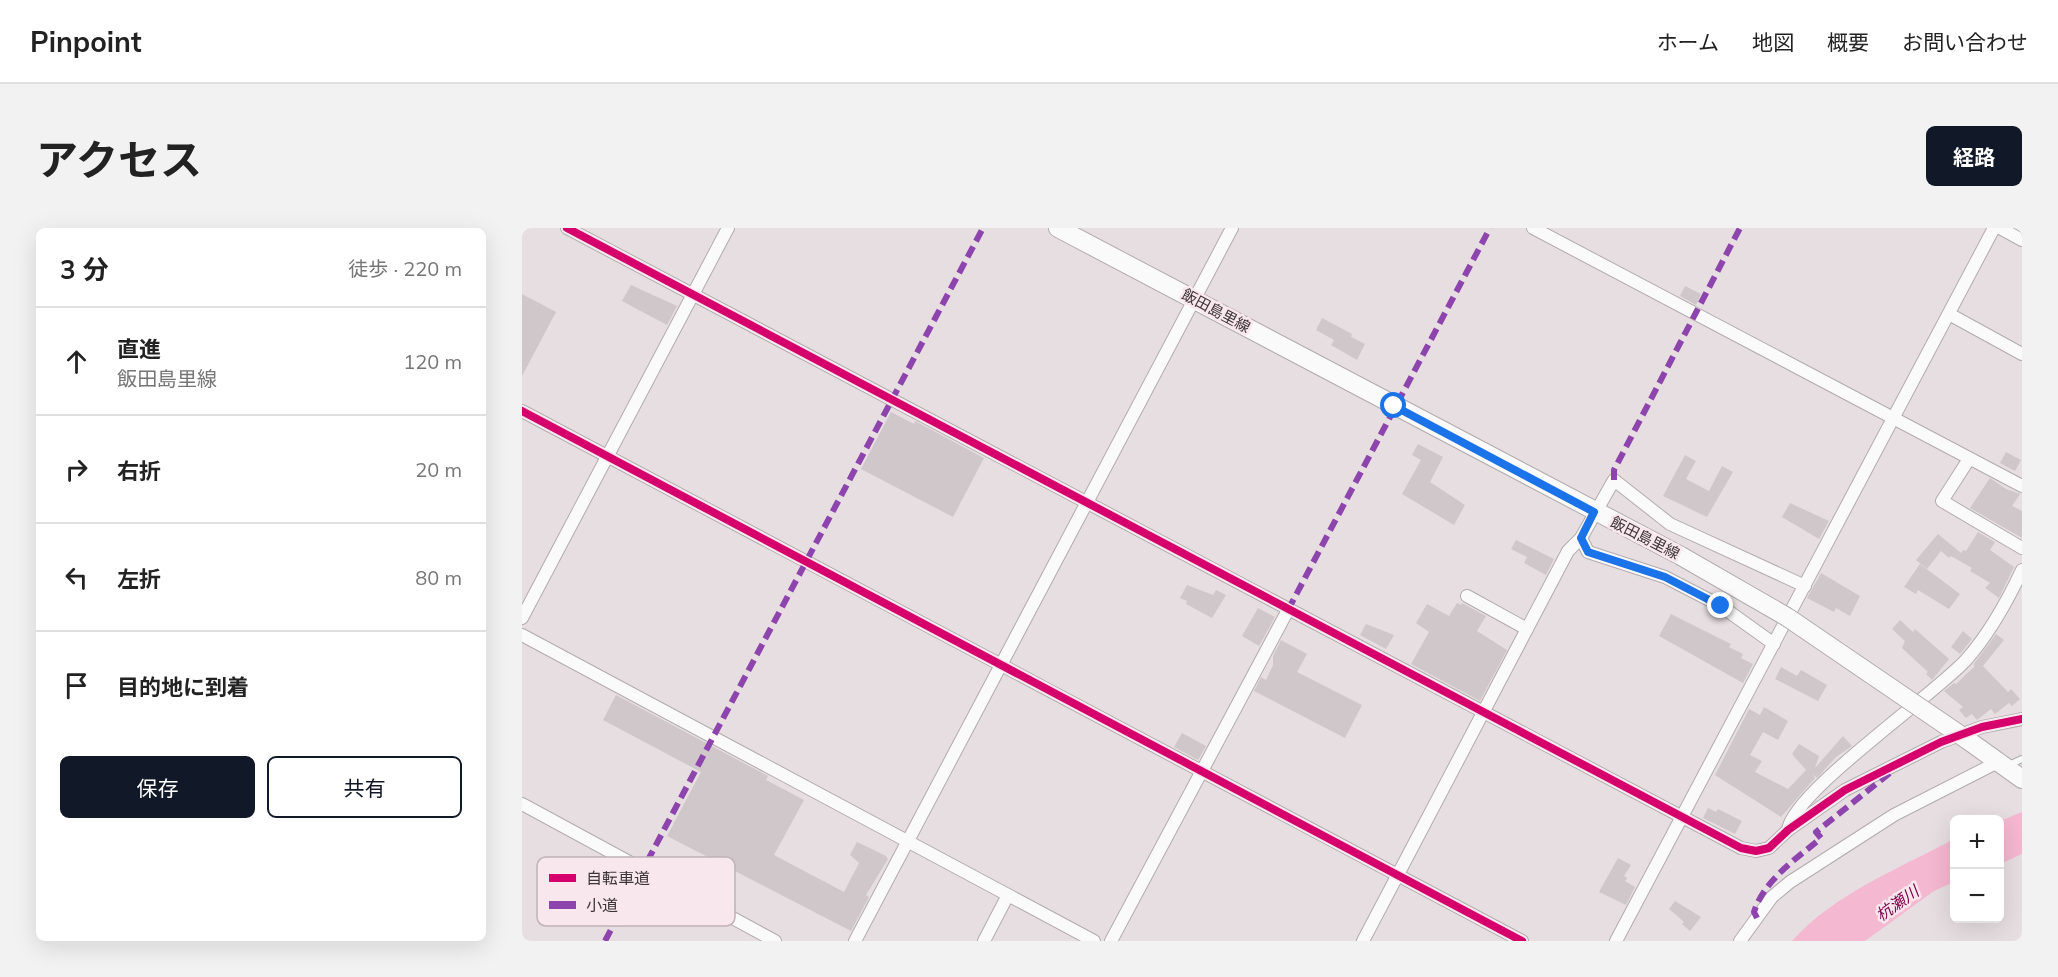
<!DOCTYPE html>
<html lang="ja">
<meta charset="utf-8">
<style>
:root{--surface:#fff;--page:#f2f2f2;--text:#222;--muted:#767676;--line:#e0e0e0;--accent:#111827}
body{margin:0;font-family:Mulish,"Noto Sans JP",sans-serif;background:var(--page);color:var(--text)}
.controls{position:absolute;right:18px;bottom:18px;display:grid;overflow:hidden;border-radius:9px;box-shadow:0 6px 24px #0002}
.controls button{width:54px;height:54px;display:grid;place-items:center;padding:0;border:0;border-bottom:2px solid var(--line);background:var(--surface);color:var(--text);font:30px sans-serif}
.stop{position:absolute;width:18px;height:18px;margin:-14px;border:4px solid #1a73e8;border-radius:50%;background:#fff}
.stop.end{background:#1a73e8;border-color:#fff;box-shadow:0 2px 6px #0008}
.list{margin:0;padding:0;list-style:none}
h2{display:flex;justify-content:space-between;align-items:center;height:78px;margin:0;padding:0 24px;font-size:26px}
h2 small{font-size:20px;font-weight:400;color:var(--muted)}
.list li{display:grid;grid-template-columns:39px 1fr auto;gap:18px;align-items:center;box-sizing:border-box;height:108px;padding:0 24px;border-top:2px solid var(--line)}
.list b{display:block;font-size:22px;white-space:nowrap}
.list p{margin:0;font-size:20px;white-space:nowrap;color:var(--muted)}
.list em{font-size:20px;font-style:normal;color:var(--muted)}
.actions{display:flex;gap:12px;padding:18px 24px}
.actions a{flex:1;padding:14px 0;border:2px solid var(--accent);border-radius:9px;text-align:center;font-size:21px;color:var(--accent)}
.actions .main{background:var(--accent);color:#fff}
.icon{flex:none;width:33px;height:33px;fill:none;stroke:currentColor;stroke-width:2;stroke-linecap:round;stroke-linejoin:round}
.map{position:relative;flex:none;width:1500px;height:713px;overflow:hidden;border-radius:9px}
header{display:flex;align-items:center;gap:36px;box-sizing:border-box;height:84px;padding:0 30px;background:var(--surface);border-bottom:2px solid var(--line)}
header strong{font-size:28px}
nav{display:flex;gap:33px;margin-inline-start:auto;font-size:21px}
.intro{display:flex;align-items:center;justify-content:space-between;box-sizing:border-box;height:144px;padding:0 36px}
h1{margin:0;font-size:42px}
.button{padding:15px 27px;border-radius:9px;background:var(--accent);color:#fff;font-size:21px;font-weight:700}
main{display:flex;gap:36px;padding:0 36px}
aside{flex:1;background:var(--surface);border-radius:9px;box-shadow:0 6px 24px #0002}
.map>svg:first-child{display:block}
</style>
<header>
<strong>Pinpoint</strong>
<nav><a>ホーム</a><a>地図</a><a>概要</a><a>お問い合わせ</a></nav>
</header>
<div class="intro"><h1>アクセス</h1><a class="button">経路</a></div>
<main>
<aside>
<h2>3 分<small>徒歩 · 220 m</small></h2>
<ul class="list">
<li><svg class="icon" aria-label="ahead" viewBox="0 0 24 24"><path d="M12 20V5M6 11l6-6 6 6"/></svg><div><b>直進</b><p>飯田島里線</p></div><em>120 m</em></li>
<li><svg class="icon" aria-label="right" viewBox="0 0 24 24"><path d="M7 20v-9h11M14 6l5 5-5 5"/></svg><div><b>右折</b></div><em>20 m</em></li>
<li><svg class="icon" aria-label="left" viewBox="0 0 24 24"><path d="M17 20v-9H6M10 6l-5 5 5 5"/></svg><div><b>左折</b></div><em>80 m</em></li>
<li><svg class="icon" aria-label="arrive" viewBox="0 0 24 24"><path d="M6 21V4h12l-3 4 3 4H6"/></svg><div><b>目的地に到着</b></div></li>
</ul>
<div class="actions"><a class="main">保存</a><a>共有</a></div>
</aside>
<div class="map">
<svg width="1500" height="713" viewBox="0 0 1500 713">
<rect width="100%" height="100%" fill="#e7dee1"/>
<g fill="#f4b8d0">
<polygon points="1500,584 1500,626 1478,636 1478,593"/>
<path d="M1432,611V654L1412,663L1343,713H1270C1312,666 1378,640 1432,611Z"/>
</g>
<g fill="#cfc7ca">
<polygon points="109,57 155,78 145,97 100,73"/>
<polygon points="1163,58 1179,66 1174,77 1158,68"/>
<polygon points="0,66 34,84 0,148"/>
<polygon points="800,90 830,106 829,109 843,116 835,132 809,117 812,112 794,102"/>
<polygon points="369,184 392,196 393,193 462,230 431,289 339,241"/>
<polygon points="896,216 921,229 908,254 943,277 932,297 880,266 899,232 890,227"/>
<polygon points="1484,224 1499,232 1493,243 1478,235"/>
<polygon points="1163,227 1174,233 1164,251 1187,263 1200,238 1211,244 1185,289 1141,268"/>
<polygon points="1468,250 1484,261 1498,266 1490,278 1500,283 1500,310 1448,280"/>
<polygon points="1268,275 1307,293 1297,311 1260,289"/>
<polygon points="1456,304 1473,314 1468,322 1492,339 1477,370 1463,360 1468,355 1448,343 1450,340 1429,328 1427,330 1419,323 1405,341 1394,332 1416,306 1439,325 1441,322 1444,323"/>
<polygon points="994,312 1032,331 1024,347 1002,335 1005,329 989,321"/>
<polygon points="1398,336 1438,366 1427,381 1396,362 1394,366 1382,359"/>
<polygon points="1299,345 1338,368 1328,388 1314,380 1312,384 1285,370"/>
<polygon points="665,357 691,367 694,362 704,367 690,390 664,376 665,373 658,370"/>
<polygon points="935,375 939,377 940,375 964,388 955,403 985,422 958,473 889,436 907,404 894,395 905,376 927,388"/>
<polygon points="736,380 753,389 737,418 720,408"/>
<polygon points="1149,386 1209,416 1207,419 1221,426 1219,430 1231,436 1221,455 1137,408"/>
<polygon points="1378,392 1391,404 1393,401 1427,431 1410,452 1404,446 1406,444 1380,420 1383,413 1370,401"/>
<polygon points="844,396 872,407 864,421 838,407"/>
<polygon points="1441,403 1450,411 1438,426 1429,419"/>
<polygon points="1474,406 1482,412 1461,438 1486,464 1489,461 1498,471 1490,478 1487,475 1473,486 1469,481 1455,492 1450,486 1444,490 1437,482 1441,479 1422,463 1432,455 1434,456 1453,438 1451,437"/>
<polygon points="759,412 785,426 775,444 840,477 823,510 732,463 739,449 744,452 751,437 751,428"/>
<polygon points="1259,439 1275,448 1279,442 1305,457 1296,473 1253,451"/>
<polygon points="94,467 246,548 244,552 282,572 252,627 322,664 337,635 328,627 335,614 364,628 366,631 344,667 347,669 329,703 145,608 179,544 81,492"/>
<polygon points="1242,479 1266,493 1256,512 1241,504 1228,527 1240,533 1233,544 1266,561 1284,542 1270,526 1277,516 1297,528 1293,540 1321,508 1330,518 1314,529 1295,550 1290,546 1293,550 1259,589 1193,547 1227,481 1238,487"/>
<polygon points="660,505 684,518 676,532 652,519"/>
<polygon points="1186,580 1194,584 1196,581 1220,593 1213,606 1181,590"/>
<polygon points="1096,630 1109,637 1102,648 1105,650 1103,653 1113,659 1104,677 1077,664"/>
<polygon points="1153,673 1179,689 1168,703 1160,696 1162,694 1147,681"/>
</g>
<g fill="none" stroke-linecap="round" stroke-linejoin="round">
<defs>
<polyline id="lane" points="1487,537 1500,531"/>
<g id="street">
<polyline points="45,0 1219,620 1234,623 1247,620 1266,602 1323,562 1419,514 1460,499 1500,491"/>
<polyline points="1011,0 1500,258"/>
<polyline points="1478,0 1500,12"/>
<polyline points="1427,86 1500,126"/>
<polyline points="0,183 1000,713"/>
<polyline points="1447,231 1420,273 1500,320"/>
<polyline points="1059,310 1066,324 1143,349 1199,378 1252,416"/>
<polyline points="945,368 1005,401"/>
<polyline points="0,390 206,0"/>
<polyline points="0,407 572,713"/>
<polyline points="0,576 253,713"/>
<path d="M1266,602C1270,565 1412,467 1444,432C1468,405 1485,374 1500,342"/>
<polyline points="333,713 710,0"/>
<polyline points="462,713 486,667"/>
<polyline points="589,713 766,382"/>
<polyline points="841,713 1046,323 1059,310 1092,252 1148,296 1283,358"/>
<polyline points="1094,713 1472,0"/>
<polyline points="1218,713 1250,669 1268,654 1372,587 1476,534"/>
</g>
<g id="secondary">
<polyline points="536,0 1159,328"/>
<polyline points="1447,513 1500,551"/>
</g>
</defs>
<use href="#lane" stroke="#b2abad" stroke-width="8"/>
<use href="#street" stroke="#b2abad" stroke-width="14"/>
<use href="#secondary" stroke="#b2abad" stroke-width="20"/>
<use href="#lane" stroke="#fbfafa" stroke-width="6"/>
<use href="#street" stroke="#fbfafa" stroke-width="12"/>
<use href="#secondary" stroke="#fbfafa" stroke-width="18"/>
<defs>
<polyline id="secondary-bridge" points="1159,328 1265,389 1447,513"/>
</defs>
<use href="#secondary-bridge" stroke="#b2abad" stroke-width="20" stroke-linecap="butt"/>
<use href="#secondary-bridge" stroke="#fbfafa" stroke-width="18"/>
<g stroke="#8e44ad" stroke-width="6" stroke-dasharray="12 6" stroke-linecap="butt">
<polyline points="1092,252 1092,242 1218,0"/>
<polyline points="766,382 968,0"/>
<path d="M1235,690L1232,684C1243,651 1273,632 1299,610L1294,604L1368,545"/>
<polyline points="83,713 461,0"/>
</g>
<defs>
<g id="cycleway">
<polyline points="45,0 1219,620 1234,623 1247,620 1266,602 1323,562 1419,514 1460,499 1500,491"/>
<polyline points="0,183 1000,713"/>
</g>
</defs>
<use href="#cycleway" stroke="#f8e7ed" stroke-width="11"/>
<use href="#cycleway" stroke="#d6006c" stroke-width="8"/>
</g>
<g fill="none" stroke-linecap="round" stroke-linejoin="round">
<polyline stroke="#1a73e8" stroke-width="8" points="872,178 1072,284 1059,310 1066,324 1143,349 1199,378"/>
</g>
<g text-anchor="middle" stroke-width="5" stroke-linejoin="round" paint-order="stroke">
<g font-size="15" fill="#3c3538" stroke="#f8e7ed">
<text transform="translate(694 83) rotate(28)" y="5">飯田島里線</text>
<text transform="translate(1123 310) rotate(27)" y="5">飯田島里線</text>
</g>
<g font-size="16" font-style="italic" fill="#7d014b" stroke="#f8e7ed">
<text transform="translate(1375 675) rotate(-35)" y="6">杭瀬川</text>
</g>
</g>
<rect x="15" y="629" width="198" height="69" rx="9" fill="#f8e7ed" stroke="#c0b2b7" stroke-width="1.5"/>
<rect x="27" y="646" width="27" height="8" fill="#d6006c"/>
<rect x="27" y="673" width="27" height="8" fill="#8e44ad"/>
<g font-size="16" fill="#3c3538">
<text x="64" y="656">自転車道</text>
<text x="64" y="683">小道</text>
</g>
</svg>
<div class="controls">
<button>+</button>
<button>−</button>
</div>
<div class="stop" style="left:872px;top:178px"></div>
<div class="stop end" style="left:1199px;top:378px"></div>
</div>
</main>
